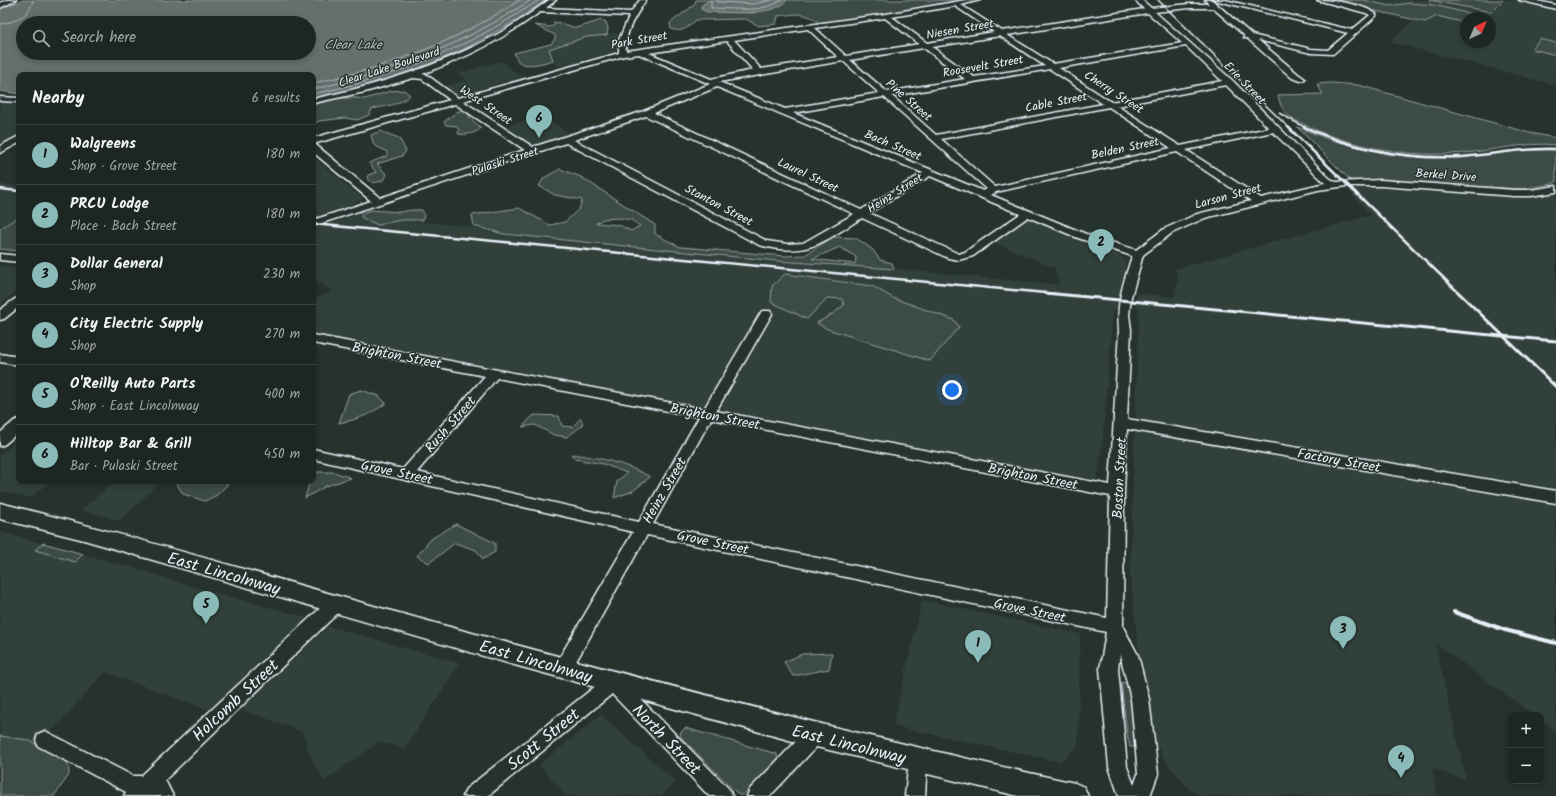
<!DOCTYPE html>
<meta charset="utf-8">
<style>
:root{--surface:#1c2622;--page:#29322f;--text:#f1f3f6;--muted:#a0a5a5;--line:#3a4340;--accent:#8bbbb9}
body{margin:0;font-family:Kalam,sans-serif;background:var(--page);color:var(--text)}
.controls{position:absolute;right:12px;bottom:12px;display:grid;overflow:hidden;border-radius:8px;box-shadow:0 2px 6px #0003}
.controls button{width:36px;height:36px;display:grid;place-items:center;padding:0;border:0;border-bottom:1px solid var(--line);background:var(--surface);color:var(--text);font:20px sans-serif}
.compass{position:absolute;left:1460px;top:12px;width:36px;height:36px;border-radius:50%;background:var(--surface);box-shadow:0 2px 6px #0003;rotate:44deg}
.you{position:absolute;left:952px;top:390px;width:14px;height:14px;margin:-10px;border:3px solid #fff;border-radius:50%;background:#1a73e8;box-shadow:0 0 0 6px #1a73e833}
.badge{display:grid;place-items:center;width:26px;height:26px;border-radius:50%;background:var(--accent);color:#111;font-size:13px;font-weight:700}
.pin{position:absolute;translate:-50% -33px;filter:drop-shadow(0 1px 2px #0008)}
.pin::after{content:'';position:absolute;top:21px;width:14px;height:12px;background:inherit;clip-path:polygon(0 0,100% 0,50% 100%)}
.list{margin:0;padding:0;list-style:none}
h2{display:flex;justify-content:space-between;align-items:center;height:52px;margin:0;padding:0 16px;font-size:17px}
h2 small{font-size:13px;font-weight:400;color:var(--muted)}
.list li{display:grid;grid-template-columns:26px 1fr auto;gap:12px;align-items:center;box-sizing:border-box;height:60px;padding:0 16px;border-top:1px solid var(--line)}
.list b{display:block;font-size:15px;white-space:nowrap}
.list p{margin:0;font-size:13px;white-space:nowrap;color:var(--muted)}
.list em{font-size:13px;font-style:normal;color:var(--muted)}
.icon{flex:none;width:22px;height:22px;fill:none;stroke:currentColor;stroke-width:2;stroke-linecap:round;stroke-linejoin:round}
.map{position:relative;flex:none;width:1556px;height:796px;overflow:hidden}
.search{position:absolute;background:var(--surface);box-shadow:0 2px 6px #0003;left:16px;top:16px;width:300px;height:44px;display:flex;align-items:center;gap:10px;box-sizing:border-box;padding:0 14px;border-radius:22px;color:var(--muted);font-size:15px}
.panel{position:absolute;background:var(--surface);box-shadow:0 2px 6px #0003;left:16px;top:72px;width:300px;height:412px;border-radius:8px}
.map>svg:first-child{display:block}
</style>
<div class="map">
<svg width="1556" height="796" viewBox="0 0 1556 796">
<rect width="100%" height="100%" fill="#26332d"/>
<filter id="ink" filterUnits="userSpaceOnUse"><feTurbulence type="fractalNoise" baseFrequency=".025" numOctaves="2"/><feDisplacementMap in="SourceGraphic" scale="8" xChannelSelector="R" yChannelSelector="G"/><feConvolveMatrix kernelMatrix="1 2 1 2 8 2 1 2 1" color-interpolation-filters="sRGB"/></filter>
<g filter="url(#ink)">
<g fill="#333f3a" fill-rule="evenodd">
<path d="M1359,0H1515L1556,8V85L1390,42L1414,20L1411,12ZM1466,18H1490V42H1466Z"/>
<polygon points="618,33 615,51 559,67 538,51 583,35"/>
<polygon points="501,61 522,77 454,96 442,87 467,80 458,73"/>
<polygon points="0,101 19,102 19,136 0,147"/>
<polygon points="541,115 571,135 534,146 506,127"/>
<polygon points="313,157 363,199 345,207 313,219"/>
<polygon points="0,184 19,186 19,216 0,229"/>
<polygon points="1344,186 1514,196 1534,196 1556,193 1556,731 1541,720 1541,715 1534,715 1435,643 1466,780 1432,768 1437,796 1199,796 1189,789 1169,766 1162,756 1152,732 1138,644 1130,574 1139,308 1135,306 1137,293 1174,297 1178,280 1175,269 1371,215"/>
<polygon points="367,211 370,217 679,245 807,260 1059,285 1055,268 993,242 1027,218 1031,218 1115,252 1126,261 1120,311 1113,310 1103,436 1097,480 1014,467 703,406 699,408 313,334 313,299 333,292 313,278 313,229"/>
<polygon points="0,266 19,268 19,290 0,304"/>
<polygon points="19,438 19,481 51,481 30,498 0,491 0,455"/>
<polygon points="115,481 161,481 120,521 81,510"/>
<polygon points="0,532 138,569 187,585 305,617 305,621 243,677 209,710 105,672 48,735 33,748 0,736"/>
<polygon points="922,600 1080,634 1078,746 1060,762 893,726"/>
<polygon points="328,627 331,627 460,663 404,750 394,745 379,742 324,781 308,751 303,732 240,709"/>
<polygon points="601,715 676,782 661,796 566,796 539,765"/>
</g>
<g fill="#3e4b47" stroke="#939ea0" fill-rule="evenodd">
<path d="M546,0H551C507,32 459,58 408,75C377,85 344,92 313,100V98C397,84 477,49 546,0Z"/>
<path d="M696,0H710L701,6L712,12L754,13L787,0H969L956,3L821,24C805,11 797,14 778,16L776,24L759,26L746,19L696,20C687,28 683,33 671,29L670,23L694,5Z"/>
<polygon points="1326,0 1364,0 1389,6 1410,3 1434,5 1487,18 1466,18 1466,23 1437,16 1425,22"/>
<polygon points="1429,0 1503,0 1491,12"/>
<path d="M602,20L606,22L608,29L607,35L586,37L549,49L553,60C544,63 527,68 519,62C517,60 515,56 514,53L551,44L555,39V35L535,25L550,27L555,25L553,22L560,23L576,28Z"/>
<polygon points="1540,39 1556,43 1556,55 1532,49"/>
<path d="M1331,83L1358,85L1530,133L1556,138V145C1525,141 1486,153 1450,154C1402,156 1349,146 1305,125C1300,122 1293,120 1289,116C1282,110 1280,104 1278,95L1323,94L1317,84Z"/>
<path d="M404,90L410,95C400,105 386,106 372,109L369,115L357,120L345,118L319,121L313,124V105L339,98H357L365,99L390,91Z"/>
<path d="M463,110L468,112L470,118L481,128C475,134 466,135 458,134L459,130L456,126L446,125L444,122L456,112Z"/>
<polygon points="1297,127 1331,140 1387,154 1426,158 1462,158 1517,150 1556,150 1556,182 1552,184 1523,189 1350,180"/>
<polygon points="380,131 399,138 406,151 402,156 377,164 387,175 382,181 373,183 367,179 368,175 376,172 369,163 387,156 387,152 374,145 371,135"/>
<path d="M560,169L581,177L655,225V234L680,247L785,256L805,255L833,237L856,238L873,250L880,260L892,263L894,269L778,261L504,234L474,226L472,215L519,208L550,225L565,222L579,209L582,200L555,195L539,186L544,178ZM620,218L631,220L640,226L631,231L619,225L596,223L603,219ZM840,247L856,257L855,264L812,259Z"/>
<polygon points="370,210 400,212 412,210 422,210 424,214 423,220 401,220 378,225 362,218 361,214"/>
<polygon points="19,216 19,251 0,249 0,229"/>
<polygon points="785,274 872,286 893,298 954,320 959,327 930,361 827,329 817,323 834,313 844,305 842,299 827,298 807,319 771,302 772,286"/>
<path d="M361,390L379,396L386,403C370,415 359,419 339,423L349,394Z"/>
<polygon points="534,415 559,416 562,426 572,427 581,418 583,425 567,437 554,435 535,425 522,427"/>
<path d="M571,454C598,457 626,463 650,477L633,491L614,498L617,481L627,473L603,464L575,459Z"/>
<polygon points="318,472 334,472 351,478 326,486 305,498 310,481 313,481 313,476"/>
<polygon points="175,481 223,481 228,484 217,495 205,501 183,494"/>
<polygon points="456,524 495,543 495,552 483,559 476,550 455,543 429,563 417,556 431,539"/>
<polygon points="43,543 83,554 75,562 35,550"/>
<polygon points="832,653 829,669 793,676 784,662 802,654"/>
<polygon points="1121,682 1126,683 1134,705 1135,746 1133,747 1130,747 1127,734"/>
<polygon points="685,728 777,754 778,762 743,795 739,795 681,737 680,733"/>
<polygon points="0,736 27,740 68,758 69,775 54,796 0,796"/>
</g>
<g fill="#636f6d" stroke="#98a3a5" fill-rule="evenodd">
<path d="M23,0H546C477,49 396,84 313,98V75H19V94L0,91V9ZM23,23H309V53H23Z"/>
<path d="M710,0H787C776,17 725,12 707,12L701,9V6Z"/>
</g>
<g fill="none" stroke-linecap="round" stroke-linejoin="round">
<g stroke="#b3bdc0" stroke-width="1">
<path d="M711,0V8C735,8 761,14 782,0"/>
<polyline points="717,0 718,2 754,4 772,0"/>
<path d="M0,24C15,22 30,16 33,0"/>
<path d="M313,83C387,68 456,42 520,0"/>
<path d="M313,89C392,73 464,44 531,0"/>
<path d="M313,94C397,77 468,48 539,0"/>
</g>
<defs>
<g id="minor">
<polygon points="8,0 16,0 0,8 0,3"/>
<path d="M549,0H556L546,8L631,12L640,0H646C636,15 624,32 626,51L886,14L966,0H980L961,5L1002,31L1144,9L1135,0H1142L1151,8L1189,4H1209L1205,0H1212L1252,35L1311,49L1328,50L1348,33L1214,0H1225L1352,30L1370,15L1366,13L1317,0C1333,0 1363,4 1376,14V16L1333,54L1311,53L1258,40L1298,74L1305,79L1301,81L1292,78L1247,38H1244V35L1213,8H1189L1155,12L1232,80L1329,178L1336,182L1381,180L1514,190H1531L1556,186V192L1531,196H1514L1381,186H1347L1318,190L1205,218L1172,233L1143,255L1131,297L1129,315L1131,330L1127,419L1556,491V503L1127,429L1124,492L1123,627L1138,655L1149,699L1158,774L1150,796H1119L1109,767L1100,669L1106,632L647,535L569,674L563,676L557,674L554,668L557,662L633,532L313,459V449L403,469L485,376L313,343V335L704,409L760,314L762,311H770L772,314L716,411L1110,485L1119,330C1116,303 1124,281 1132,256L1078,238L1028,217L973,256L959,260L948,258L862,218C822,242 809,258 759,245L566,143L538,152L537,154H531L313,226V220L371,201L313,152V144L316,145L380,198L525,150L455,104L313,144V138L450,100L422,79L413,78L365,92L313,103V99C378,85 440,66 498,34C516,24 532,12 549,0ZM955,6L994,32L927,43L892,17ZM540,12L629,16L619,40V53L458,98L427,75L422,74C464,59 504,39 540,12ZM1148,13L1182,43L1053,64L1007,35ZM885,18L919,44L846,56L815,28ZM808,29L838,57L761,69L734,40ZM1000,36L1045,66L974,77L932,47ZM727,41L753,70L711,79L649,53ZM1186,46L1222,81L1111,102L1059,68ZM924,48L965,79L887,92L850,60ZM639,54L710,84L644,111L533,147L463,101L624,56ZM843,61L879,93L785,109L719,82ZM1050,69L1103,104L936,135L892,96ZM1226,85L1269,128L1180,146L1117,106ZM717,87L923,173L861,210L654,113ZM884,97L987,189L983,191L793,113ZM1109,107L1171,148L995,187L941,139ZM646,116L854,214L803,243L787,244L767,241L574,140ZM1273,132L1325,183L1261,198L1186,150ZM1177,152L1251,201L1197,214L1164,229L1136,250L1086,234L991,195L996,192ZM930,176L1020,214L965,252L959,254L869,213ZM497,378L699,417L639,522L417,472ZM711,419L1110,496L1107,618L653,524ZM1120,654L1131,699L1138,774L1134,785L1127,767L1118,669Z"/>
<polygon points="1519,0 1532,0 1556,5 1556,9"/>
<polygon points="0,97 19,98 19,102 0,101"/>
<polygon points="19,136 19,143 0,153 0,146"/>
<polygon points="0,254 19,256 19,262 0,260"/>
<polygon points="19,298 19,307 4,319 0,320 0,310 15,299"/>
<polygon points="0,354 19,357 19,365 0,362"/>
<polygon points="19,419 19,432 5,444 0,446 0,433 14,421"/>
<polygon points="336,597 342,599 344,604 342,609 165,780 173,796 124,796 126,792 38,746 36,740 38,734 45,731 133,776 141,776 330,599"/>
<polygon points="613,675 619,677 729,789 732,796 709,796 612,694 488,796 463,796 466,789 607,677"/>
<polygon points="815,726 822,729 824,735 822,741 770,796 747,796 750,789 808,729"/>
<polygon points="918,752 925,754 927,761 925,796 905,796 909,761 911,754"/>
</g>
<path id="major" d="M0,503C130,535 258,574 388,610C616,673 844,733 1075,783L1084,787L1088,796H1018L796,742L518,666L84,540L0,519Z"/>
</defs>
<use href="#minor" stroke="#e8f1f8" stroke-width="3"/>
<use href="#major" stroke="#e8f1f8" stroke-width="3"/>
<use href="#minor" fill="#26332d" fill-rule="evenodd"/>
<use href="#major" fill="#26332d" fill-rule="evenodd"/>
<g stroke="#e8f1f8" stroke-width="1.5">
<polyline points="1158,0 1289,128"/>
<polyline points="1279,113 1306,128"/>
</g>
<g stroke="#e8f1f8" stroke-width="2.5">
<polyline points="1288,127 1460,294"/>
<path d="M1304,127C1351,148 1403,159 1456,157C1489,156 1522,147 1556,149"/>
<polyline points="0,189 19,191"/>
<polyline points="313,224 1056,294"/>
</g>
<g stroke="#e8f1f8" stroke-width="3">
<polyline points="1045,293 1556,341"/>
<polyline points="1459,293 1556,387"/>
</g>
<polyline stroke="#e8f1f8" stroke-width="4" points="1454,612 1505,630 1556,643"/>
</g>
</g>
<g text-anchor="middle" stroke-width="3" stroke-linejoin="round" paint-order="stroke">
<g font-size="12" fill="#e8f1f8" stroke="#26332d">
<text transform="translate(960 29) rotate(-10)" y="4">Niesen Street</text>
<text transform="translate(639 40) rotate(-10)" y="4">Park Street</text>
<text transform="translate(983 66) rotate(-10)" y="4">Roosevelt Street</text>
<text transform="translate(389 67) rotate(-18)" y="4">Clear Lake Boulevard</text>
<text transform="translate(1245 83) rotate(46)" y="4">Erie Street</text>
<text transform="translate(1114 92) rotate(33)" y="4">Cherry Street</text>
<text transform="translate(909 100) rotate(41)" y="4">Pine Street</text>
<text transform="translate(1056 102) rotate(-11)" y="4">Cable Street</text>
<text transform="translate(486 105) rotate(34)" y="4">West Street</text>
<text transform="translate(893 145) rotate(23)" y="4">Bach Street</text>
<text transform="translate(1125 148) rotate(-12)" y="4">Belden Street</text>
<text transform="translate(505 161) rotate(-18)" y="4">Pulaski Street</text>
<text transform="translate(808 175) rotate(25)" y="4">Laurel Street</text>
<text transform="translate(1446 175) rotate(4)" y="4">Berkel Drive</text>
<text transform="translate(895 193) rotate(-32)" y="4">Heinz Street</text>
<text transform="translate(1228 196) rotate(-15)" y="4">Larson Street</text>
<text transform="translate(719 205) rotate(28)" y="4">Stanton Street</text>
</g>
<g font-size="13" font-style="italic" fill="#b3bdc0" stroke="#26332d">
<text x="353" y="49">Clear Lake</text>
</g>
<g font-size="14" fill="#e8f1f8" stroke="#26332d">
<text transform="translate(397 355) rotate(11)" y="5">Brighton Street</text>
<text transform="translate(715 416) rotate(11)" y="5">Brighton Street</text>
<text transform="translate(450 424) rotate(-49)" y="5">Rush Street</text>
<text transform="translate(1339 460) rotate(10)" y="5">Factory Street</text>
<text transform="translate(397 472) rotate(12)" y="5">Grove Street</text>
<text transform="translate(1033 476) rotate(11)" y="5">Brighton Street</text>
<text transform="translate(1119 478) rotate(-87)" y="5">Boston Street</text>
<text transform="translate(664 490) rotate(-60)" y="5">Heinz Street</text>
<text transform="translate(713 542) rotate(12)" y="5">Grove Street</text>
<text transform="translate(1030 610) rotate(12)" y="5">Grove Street</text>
</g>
<g font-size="17" fill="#e8f1f8" stroke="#26332d">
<text transform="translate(224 573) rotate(16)" y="6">East Lincolnway</text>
<text transform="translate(536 661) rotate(16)" y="6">East Lincolnway</text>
<text transform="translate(235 700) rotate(-43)" y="6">Holcomb Street</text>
<text transform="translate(543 739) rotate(-39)" y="6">Scott Street</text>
<text transform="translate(667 739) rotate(46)" y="6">North Street</text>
<text transform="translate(849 744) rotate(14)" y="6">East Lincolnway</text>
</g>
</g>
</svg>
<div class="controls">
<button>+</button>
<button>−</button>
</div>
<svg class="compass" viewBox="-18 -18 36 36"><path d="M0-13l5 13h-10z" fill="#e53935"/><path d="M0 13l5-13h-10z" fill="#a0a5a5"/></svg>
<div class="you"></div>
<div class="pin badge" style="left:978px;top:663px">1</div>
<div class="pin badge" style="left:1101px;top:262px">2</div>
<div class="pin badge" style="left:1343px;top:649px">3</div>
<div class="pin badge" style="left:1401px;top:778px">4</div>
<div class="pin badge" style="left:206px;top:624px">5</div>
<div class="pin badge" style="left:539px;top:138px">6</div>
<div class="search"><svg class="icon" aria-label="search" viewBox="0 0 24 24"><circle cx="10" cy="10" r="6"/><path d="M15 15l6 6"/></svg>Search here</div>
<section class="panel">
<h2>Nearby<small>6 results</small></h2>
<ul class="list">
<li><span class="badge">1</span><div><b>Walgreens</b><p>Shop · Grove Street</p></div><em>180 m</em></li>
<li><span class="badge">2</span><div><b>PRCU Lodge</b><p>Place · Bach Street</p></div><em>180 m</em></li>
<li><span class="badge">3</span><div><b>Dollar General</b><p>Shop</p></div><em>230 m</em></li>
<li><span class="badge">4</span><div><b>City Electric Supply</b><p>Shop</p></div><em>270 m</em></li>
<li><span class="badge">5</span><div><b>O'Reilly Auto Parts</b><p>Shop · East Lincolnway</p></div><em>400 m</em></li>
<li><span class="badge">6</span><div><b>Hilltop Bar &amp; Grill</b><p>Bar · Pulaski Street</p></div><em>450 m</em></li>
</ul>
</section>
</div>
